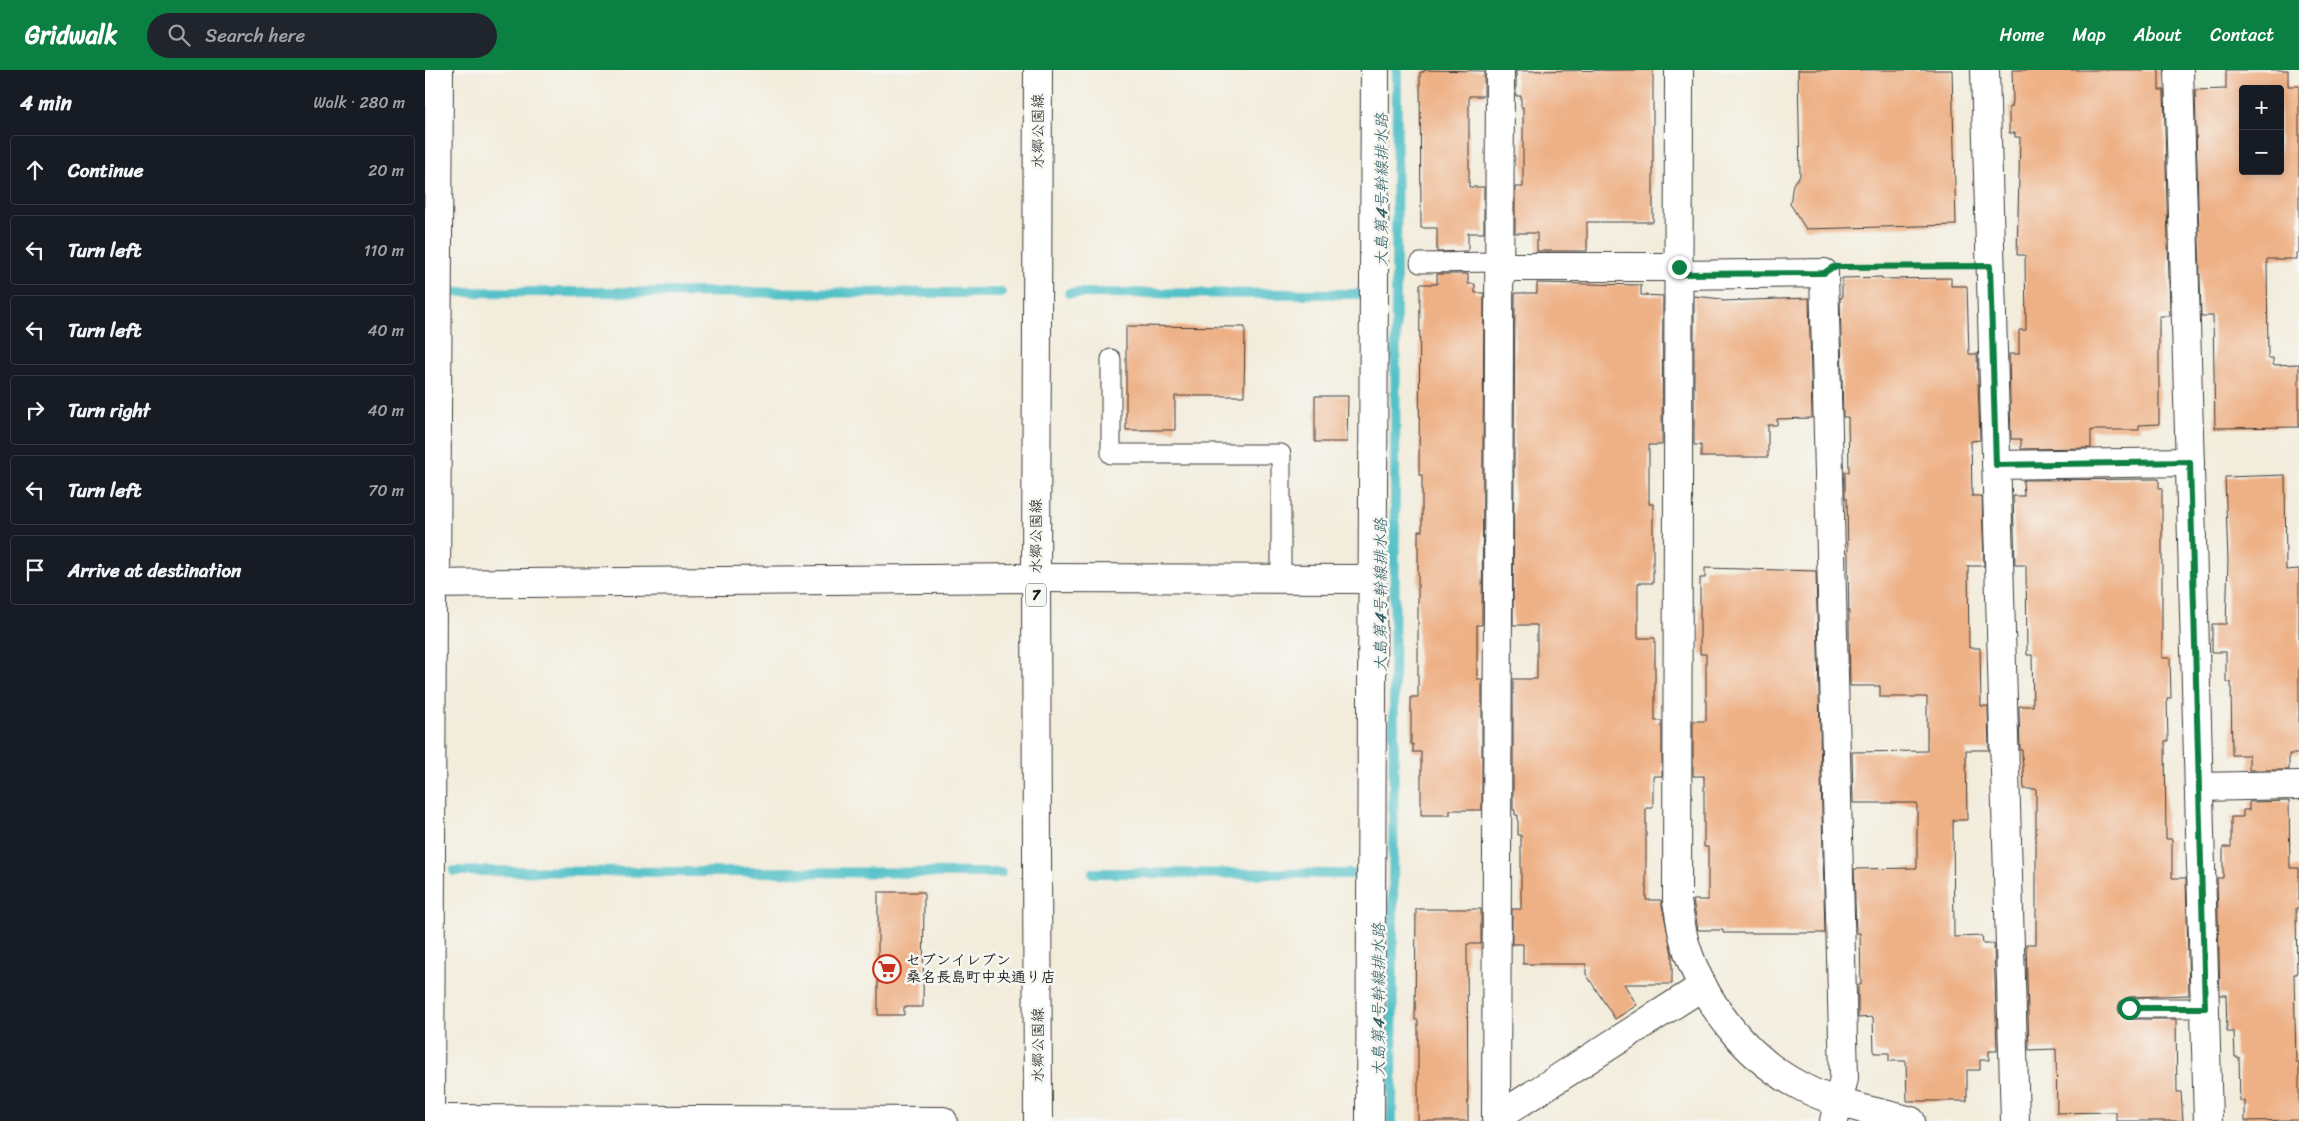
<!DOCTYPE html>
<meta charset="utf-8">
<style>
:root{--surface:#171b24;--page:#20242c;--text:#f1f3f6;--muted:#9ea1a6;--line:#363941;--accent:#0b8043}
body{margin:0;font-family:Sriracha,"Klee One",sans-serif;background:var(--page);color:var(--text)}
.controls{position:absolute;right:15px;top:15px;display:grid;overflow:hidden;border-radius:5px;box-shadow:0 2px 8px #0003}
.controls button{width:45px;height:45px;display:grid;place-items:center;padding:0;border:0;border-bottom:1px solid var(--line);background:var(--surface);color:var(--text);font:25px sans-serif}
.stop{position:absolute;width:15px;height:15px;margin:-11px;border:4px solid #0b8043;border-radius:50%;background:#fff}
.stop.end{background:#0b8043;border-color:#fff;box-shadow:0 1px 5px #0008}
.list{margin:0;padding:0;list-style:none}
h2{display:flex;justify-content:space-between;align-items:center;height:65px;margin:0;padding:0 20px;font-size:21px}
h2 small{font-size:16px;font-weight:400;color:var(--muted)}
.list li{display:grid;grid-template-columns:32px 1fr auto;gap:15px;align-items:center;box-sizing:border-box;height:70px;margin:0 10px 10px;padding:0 10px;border:1px solid var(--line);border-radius:5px}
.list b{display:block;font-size:19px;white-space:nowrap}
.list em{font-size:16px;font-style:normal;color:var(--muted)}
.icon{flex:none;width:28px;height:28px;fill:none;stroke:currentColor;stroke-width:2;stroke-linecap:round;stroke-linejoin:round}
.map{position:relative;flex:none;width:1874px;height:1051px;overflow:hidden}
header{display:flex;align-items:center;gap:30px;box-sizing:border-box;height:70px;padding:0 25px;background:var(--accent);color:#fff}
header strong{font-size:24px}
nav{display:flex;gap:28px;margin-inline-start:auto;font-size:18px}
.search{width:350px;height:45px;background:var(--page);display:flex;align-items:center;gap:12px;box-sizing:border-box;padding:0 18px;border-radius:28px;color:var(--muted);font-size:19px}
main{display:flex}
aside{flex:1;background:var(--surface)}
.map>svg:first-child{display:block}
</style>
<header>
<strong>Gridwalk</strong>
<div class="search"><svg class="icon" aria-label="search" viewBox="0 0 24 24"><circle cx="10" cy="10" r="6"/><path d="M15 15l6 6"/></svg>Search here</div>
<nav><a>Home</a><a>Map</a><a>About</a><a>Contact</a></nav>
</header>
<main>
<aside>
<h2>4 min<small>Walk · 280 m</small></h2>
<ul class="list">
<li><svg class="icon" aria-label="ahead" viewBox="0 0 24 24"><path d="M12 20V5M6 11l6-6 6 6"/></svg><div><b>Continue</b></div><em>20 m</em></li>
<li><svg class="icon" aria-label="left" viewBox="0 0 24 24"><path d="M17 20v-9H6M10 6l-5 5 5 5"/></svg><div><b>Turn left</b></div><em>110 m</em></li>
<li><svg class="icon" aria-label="left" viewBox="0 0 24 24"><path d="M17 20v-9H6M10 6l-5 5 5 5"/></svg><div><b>Turn left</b></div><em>40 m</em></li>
<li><svg class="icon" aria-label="right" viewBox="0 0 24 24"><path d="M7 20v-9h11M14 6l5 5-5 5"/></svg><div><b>Turn right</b></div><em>40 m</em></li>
<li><svg class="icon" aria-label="left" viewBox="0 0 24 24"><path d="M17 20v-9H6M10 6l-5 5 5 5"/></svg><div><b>Turn left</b></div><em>70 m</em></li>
<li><svg class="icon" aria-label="arrive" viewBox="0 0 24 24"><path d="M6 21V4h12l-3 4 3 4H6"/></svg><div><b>Arrive at destination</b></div></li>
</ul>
</aside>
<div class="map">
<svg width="1874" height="1051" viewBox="0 0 1874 1051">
<rect width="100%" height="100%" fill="#f6f6f2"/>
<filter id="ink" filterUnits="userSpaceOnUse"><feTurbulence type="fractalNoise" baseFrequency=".02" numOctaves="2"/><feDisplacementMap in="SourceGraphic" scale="10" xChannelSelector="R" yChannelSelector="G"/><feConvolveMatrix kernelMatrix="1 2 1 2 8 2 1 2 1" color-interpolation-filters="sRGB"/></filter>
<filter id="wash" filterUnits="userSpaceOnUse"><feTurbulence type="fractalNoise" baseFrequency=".0096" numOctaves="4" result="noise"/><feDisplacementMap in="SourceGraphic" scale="20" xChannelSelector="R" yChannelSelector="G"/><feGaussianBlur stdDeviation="1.12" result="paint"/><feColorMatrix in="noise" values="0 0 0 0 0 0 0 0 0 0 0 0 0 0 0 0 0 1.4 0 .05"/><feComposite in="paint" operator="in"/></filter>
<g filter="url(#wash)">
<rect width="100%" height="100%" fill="#f2ecdb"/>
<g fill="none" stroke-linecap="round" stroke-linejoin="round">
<g stroke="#53c1c8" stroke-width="10">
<polyline points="28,222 576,223"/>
<polyline points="644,223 938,224"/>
<polyline points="29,801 576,803"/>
<polyline points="668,803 929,804"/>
<polyline points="967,1051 972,0"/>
</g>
</g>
<g id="blocks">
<g fill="#eeb085" fill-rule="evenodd">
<polygon points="999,0 1059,1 1059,26 1044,26 1044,117 1059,117 1059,163 1043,163 1043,181 1012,182 1012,158 996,158 995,2 999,2"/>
<polygon points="1228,0 1228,152 1162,152 1162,181 1112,181 1112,163 1090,163 1090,117 1098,117 1098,37 1096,37 1096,26 1091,26 1091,1"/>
<polygon points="1373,0 1527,0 1531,155 1381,159 1365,134 1368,114 1375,106"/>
<polygon points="1587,0 1734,0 1734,20 1739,20 1745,246 1734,246 1734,354 1714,355 1714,360 1666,360 1666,378 1596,379 1596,369 1586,369 1584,284 1594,284 1594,260 1601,260 1600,185 1592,185 1595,67 1590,67 1590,63 1584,63 1584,37 1587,37 1588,30"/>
<path d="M1801,0H1863V16H1874V183H1872V189H1842L1843,288H1848V295L1874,294V357L1790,358L1788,246H1776L1770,20L1801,19ZM1818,19H1855V101H1818Z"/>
<polygon points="1012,204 1043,204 1043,214 1050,214 1050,223 1059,223 1057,555 1052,555 1052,609 1057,609 1057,740 1025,740 1025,745 996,745 996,682 988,682 988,674 986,674 986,627 993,627 993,461 997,461 997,405 994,405 995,214 1012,214"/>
<polygon points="1457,207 1457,209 1526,208 1526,216 1542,216 1544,284 1552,284 1555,370 1546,371 1547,426 1557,426 1559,496 1543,496 1544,578 1555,578 1556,636 1563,636 1564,680 1541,680 1542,750 1528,750 1529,867 1557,866 1558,874 1569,874 1572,981 1564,981 1564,990 1555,990 1555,1000 1542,1000 1542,1031 1482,1031 1481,991 1464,991 1464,983 1449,983 1448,947 1433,948 1433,915 1436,915 1435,863 1431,863 1429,799 1492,798 1492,733 1428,733 1427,682 1502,681 1502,627 1455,627 1455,616 1425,616 1422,428 1420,428 1420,402 1424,402 1423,347 1418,347 1415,228 1417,228 1417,208"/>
<polygon points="1112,213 1216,215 1216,225 1238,226 1237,375 1224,375 1224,434 1228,434 1228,513 1213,513 1213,568 1230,568 1230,651 1237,651 1237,706 1228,706 1228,738 1221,738 1221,830 1236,830 1247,884 1247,914 1199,914 1212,935 1190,949 1161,904 1161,894 1098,894 1098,874 1087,874 1087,839 1096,839 1096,765 1093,765 1093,745 1090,745 1090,740 1088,740 1088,609 1112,609 1112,555 1088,555 1090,223 1112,223"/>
<polygon points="1269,226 1297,229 1297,231 1384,228 1387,348 1352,349 1352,355 1343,355 1343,387 1276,387 1276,375 1269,375"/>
<polygon points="701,256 820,257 819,326 750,326 750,360 701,360"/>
<polygon points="890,326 923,326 922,372 890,372"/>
<polygon points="1860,405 1861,500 1874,499 1874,684 1864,684 1864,700 1824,700 1824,685 1807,685 1806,612 1801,612 1801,582 1787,582 1787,554 1801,554 1803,491 1800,407"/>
<polygon points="1734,409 1734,418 1737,418 1737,588 1745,588 1746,628 1742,628 1743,671 1740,671 1741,769 1747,769 1747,808 1761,808 1764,925 1704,927 1695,932 1693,938 1695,944 1704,949 1751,949 1752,1022 1756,1022 1758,1051 1691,1051 1691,1042 1632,1043 1631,979 1604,980 1601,874 1611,874 1611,719 1599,719 1597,680 1595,680 1594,636 1608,636 1607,585 1602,585 1601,495 1590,495 1588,426 1599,426 1598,410"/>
<polygon points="1280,498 1391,501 1400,863 1298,863 1298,860 1273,860 1268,830 1283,830 1283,777 1279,777 1279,706 1268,706 1268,651 1281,651 1281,584 1275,584 1275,508 1280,508"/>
<polygon points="1864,731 1865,798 1874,798 1874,838 1871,838 1872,904 1869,904 1871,992 1874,992 1874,1050 1820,1051 1820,1031 1815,1031 1814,987 1810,987 1809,962 1802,962 1801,925 1795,925 1792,808 1798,808 1798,777 1806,777 1806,747 1818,747 1818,740 1824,740 1824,732"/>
<polygon points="453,822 499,822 498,937 479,937 479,945 453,945"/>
<polygon points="991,839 1056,839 1056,874 1042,874 1043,1051 993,1051 993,950 990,950"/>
</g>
</g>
</g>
<g filter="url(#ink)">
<use href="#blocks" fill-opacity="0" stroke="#3c3b39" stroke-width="1"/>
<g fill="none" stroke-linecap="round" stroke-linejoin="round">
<defs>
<g id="service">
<polyline points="995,193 1074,192"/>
<polyline points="686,289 686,384 856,384 856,509"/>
<polyline points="1704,938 1780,938"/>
</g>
<g id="minor">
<polyline points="1075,0 1071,1048 1278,916"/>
<path d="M1254,0L1252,832C1255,846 1256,860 1260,873C1278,933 1322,989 1377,1017C1411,1035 1450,1041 1486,1051"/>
<polyline points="1560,0 1590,1051"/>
<polyline points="1754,0 1783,1051"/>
<polyline points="1074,197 1253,197"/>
<polyline points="1253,205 1399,203 1419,1008 1409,1051"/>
<polyline points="1571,395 1765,392"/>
<polyline points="0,514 611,508 947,509"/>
<polyline points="11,514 14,0"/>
<polyline points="1774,717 1874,715"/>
<polyline points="5,1051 7,514"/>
<polyline points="945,1051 950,0"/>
</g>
<polyline id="tertiary" points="0,1049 518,1051"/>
<polyline id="primary" points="613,1051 611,508 613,0"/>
</defs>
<use href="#service" stroke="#3c3b39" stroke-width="21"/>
<use href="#minor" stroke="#3c3b39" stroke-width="30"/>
<use href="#tertiary" stroke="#3c3b39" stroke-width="30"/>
<use href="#primary" stroke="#3c3b39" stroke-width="30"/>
<polyline stroke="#3c3b39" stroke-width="3" stroke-dasharray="1 4" stroke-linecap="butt" points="1428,197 1536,196"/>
<use href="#service" stroke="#fff" stroke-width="19"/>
<use href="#minor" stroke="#fff" stroke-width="28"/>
<use href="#tertiary" stroke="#fff" stroke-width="28"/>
<use href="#primary" stroke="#fff" stroke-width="28"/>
</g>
</g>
<g fill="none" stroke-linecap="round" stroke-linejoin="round" filter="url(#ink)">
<polyline stroke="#0b8043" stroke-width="6" points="1254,197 1254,204 1399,203 1408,197 1565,196 1571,395 1765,392 1780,938 1704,938"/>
</g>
<defs>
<symbol id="supermarket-ring" viewBox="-11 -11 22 22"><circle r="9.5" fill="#f6f6f2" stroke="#c8321e" stroke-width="1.5"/><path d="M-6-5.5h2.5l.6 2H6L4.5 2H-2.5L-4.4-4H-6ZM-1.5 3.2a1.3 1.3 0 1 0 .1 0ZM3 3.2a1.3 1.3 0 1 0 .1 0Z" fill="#c8321e"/></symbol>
</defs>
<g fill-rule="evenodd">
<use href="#supermarket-ring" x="446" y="883" width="32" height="32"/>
</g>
<g text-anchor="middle" stroke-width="5" stroke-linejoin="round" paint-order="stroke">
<rect fill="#f6f6f2" stroke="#5d5d5c" stroke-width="1" x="601" y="513.5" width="20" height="23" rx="4"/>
<g font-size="14" font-weight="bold" fill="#1c1c1c">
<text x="611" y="530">7</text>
</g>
<g font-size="15" fill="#1c1c1c" stroke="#f6f6f2">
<text transform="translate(613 61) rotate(-90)" y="5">水郷公園線</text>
<text transform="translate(611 466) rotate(-90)" y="5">水郷公園線</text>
<text transform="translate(613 975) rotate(-90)" y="5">水郷公園線</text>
</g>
<g font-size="15" font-weight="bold" fill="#1c1c1c" stroke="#f6f6f2" text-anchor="start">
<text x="481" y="895">セブンイレブン<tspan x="481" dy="17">桑名長島町中央通り店</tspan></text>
</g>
<g font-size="16" font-style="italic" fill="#325e61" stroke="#f6f6f2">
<text transform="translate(956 120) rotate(-90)" y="6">大島第4号幹線排水路</text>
<text transform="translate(955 525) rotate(-90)" y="6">大島第4号幹線排水路</text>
<text transform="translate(953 930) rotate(-90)" y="6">大島第4号幹線排水路</text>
</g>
</g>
</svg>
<div class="controls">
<button>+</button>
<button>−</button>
</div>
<div class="stop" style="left:1704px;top:938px"></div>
<div class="stop end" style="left:1254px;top:197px"></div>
</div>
</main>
